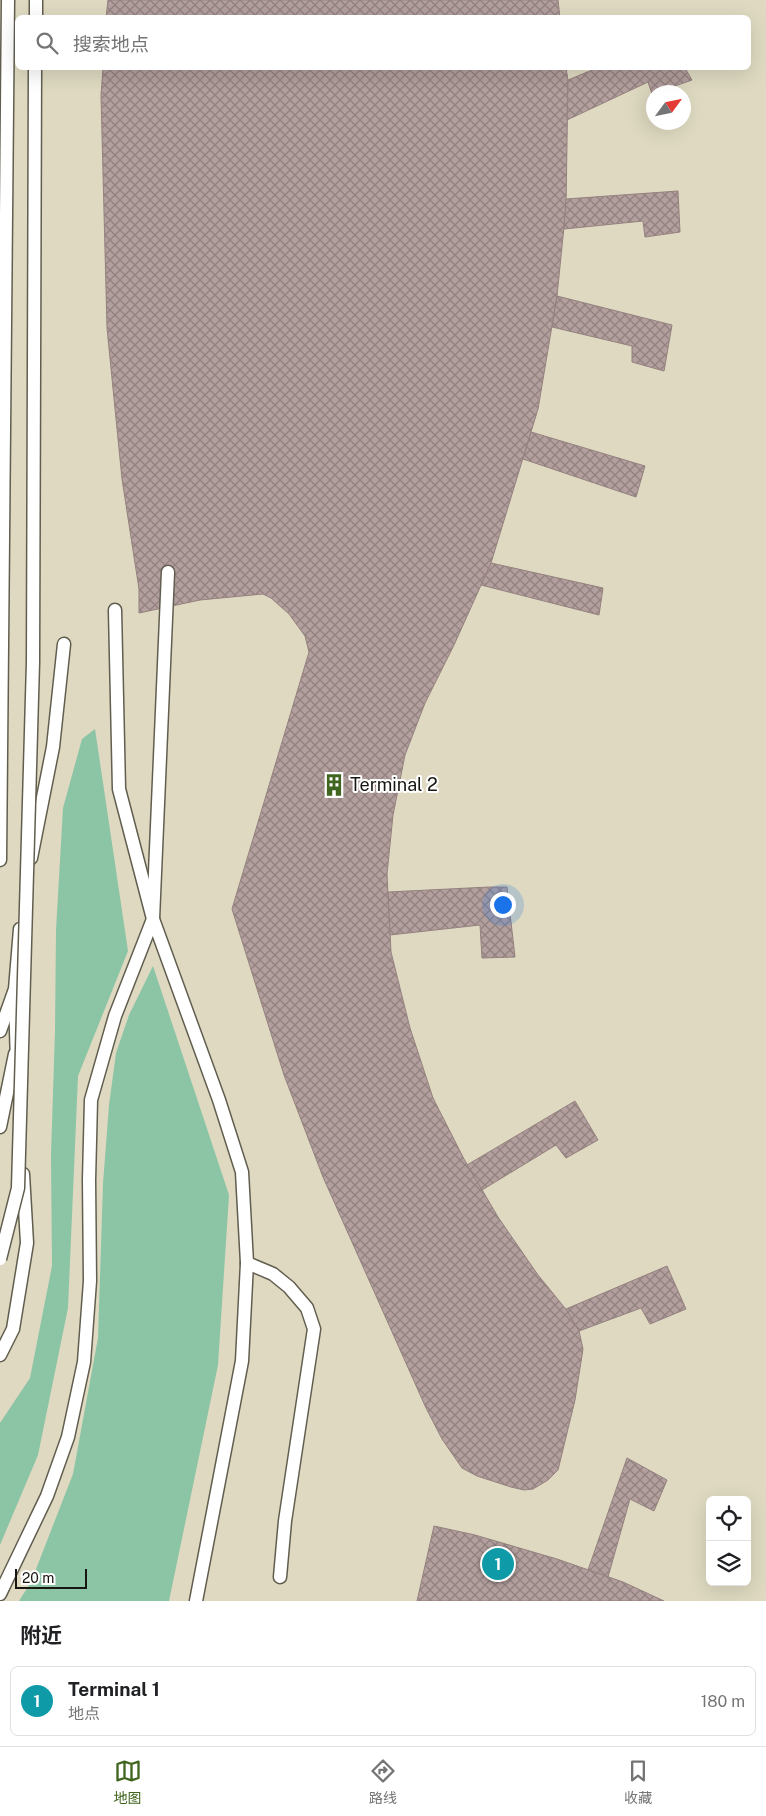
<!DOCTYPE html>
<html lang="zh">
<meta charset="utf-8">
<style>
:root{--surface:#fff;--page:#f6f6f6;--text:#202124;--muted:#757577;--line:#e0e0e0;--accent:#40651e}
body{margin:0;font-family:"Public Sans","Noto Sans SC",sans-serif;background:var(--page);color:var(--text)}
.controls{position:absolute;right:15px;bottom:15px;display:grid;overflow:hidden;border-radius:8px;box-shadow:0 5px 20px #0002}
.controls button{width:45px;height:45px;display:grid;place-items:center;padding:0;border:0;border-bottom:1px solid var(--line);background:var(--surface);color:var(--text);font:25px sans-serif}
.compass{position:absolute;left:646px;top:85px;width:45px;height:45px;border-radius:50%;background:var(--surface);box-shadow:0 5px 20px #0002;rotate:57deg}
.scale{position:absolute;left:15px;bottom:12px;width:72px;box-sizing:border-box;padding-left:5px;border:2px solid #171610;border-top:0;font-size:14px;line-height:18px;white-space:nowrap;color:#171610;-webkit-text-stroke:4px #fff;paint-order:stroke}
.you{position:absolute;left:502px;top:904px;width:18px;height:18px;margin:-12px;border:4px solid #fff;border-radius:50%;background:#1a73e8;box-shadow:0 0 0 8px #1a73e833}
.badge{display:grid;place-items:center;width:32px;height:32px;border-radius:50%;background:var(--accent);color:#fff;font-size:16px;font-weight:700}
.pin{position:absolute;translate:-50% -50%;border:2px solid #fff;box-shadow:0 1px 5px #0006}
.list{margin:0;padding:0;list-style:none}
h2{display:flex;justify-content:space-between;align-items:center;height:65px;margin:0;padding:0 20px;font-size:21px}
h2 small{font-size:16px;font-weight:400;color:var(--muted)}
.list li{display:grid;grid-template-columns:32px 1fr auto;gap:15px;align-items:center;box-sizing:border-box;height:70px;margin:0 10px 10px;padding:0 10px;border:1px solid var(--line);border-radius:8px}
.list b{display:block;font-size:19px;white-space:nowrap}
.list p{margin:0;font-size:16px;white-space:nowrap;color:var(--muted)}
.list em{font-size:16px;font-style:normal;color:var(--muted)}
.icon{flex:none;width:28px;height:28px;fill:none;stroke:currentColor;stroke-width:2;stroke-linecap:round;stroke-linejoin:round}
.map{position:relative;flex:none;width:766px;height:1601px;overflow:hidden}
.search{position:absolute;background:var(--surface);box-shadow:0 5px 20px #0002;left:15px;right:15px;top:15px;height:55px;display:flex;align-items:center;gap:12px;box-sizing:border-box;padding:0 18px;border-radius:8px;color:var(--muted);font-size:19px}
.sheet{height:145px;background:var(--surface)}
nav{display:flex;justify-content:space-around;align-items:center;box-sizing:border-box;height:70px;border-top:1px solid var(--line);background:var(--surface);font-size:14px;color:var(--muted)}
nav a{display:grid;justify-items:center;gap:2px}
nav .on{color:var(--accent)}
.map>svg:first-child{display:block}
</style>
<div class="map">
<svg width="766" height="1601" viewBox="0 0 766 1601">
<defs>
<pattern id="building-cross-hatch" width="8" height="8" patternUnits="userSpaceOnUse" patternTransform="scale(1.25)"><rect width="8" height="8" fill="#b39f9d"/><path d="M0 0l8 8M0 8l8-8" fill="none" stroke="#91817f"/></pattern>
</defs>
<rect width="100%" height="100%" fill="#e8e5d3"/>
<path fill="#ded9c0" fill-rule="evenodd" d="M0,0H766V1601H0ZM18,18H748V68H18ZM654,92H684V122H654ZM710,1500H747V1582H710Z"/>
<g fill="#8bc5a5">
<polygon points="95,729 128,951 78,1076 68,1308 38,1455 0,1545 0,1423 30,1378 52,1266 51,1155 55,1031 56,930 63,808 82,739"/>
<polygon points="153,966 229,1195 218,1365 169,1601 19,1601 31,1582 73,1474 98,1338 103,1184 109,1105 116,1053 129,1015"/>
</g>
<g fill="url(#building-cross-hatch)" stroke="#94817f">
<polygon points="108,0 558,0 560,18 106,18"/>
<polygon points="103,68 566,68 568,80 566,207 557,296 538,409 491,563 454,645 425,703 405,755 393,815 387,874 391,952 410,1028 433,1098 464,1159 498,1217 538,1275 569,1313 579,1331 583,1349 575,1400 558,1470 548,1480 533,1489 524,1490 511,1487 477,1476 462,1468 442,1439 426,1408 323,1177 284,1075 232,909 309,652 305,636 289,614 271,598 263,594 200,600 139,613 139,589 122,479 107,328 101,95"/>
<polygon points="597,68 685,68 692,80 652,94 648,82 567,120 568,80"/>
<polygon points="678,191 680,232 645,237 643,221 564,229 566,199"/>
<polygon points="557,296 672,325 664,371 632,362 632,346 552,327"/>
<polygon points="531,432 645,466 636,497 523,459"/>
<polygon points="491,563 603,588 599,615 481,585"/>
<polygon points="489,887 507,887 515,957 482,958 480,925 390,935 388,892"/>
<polygon points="575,1101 598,1140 566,1158 556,1145 482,1190 467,1165"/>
<polygon points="667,1266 686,1309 650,1324 641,1308 579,1331 566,1309"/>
<polygon points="627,1458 667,1480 654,1511 630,1499 608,1577 588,1570"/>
<polygon points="434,1526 475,1535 557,1559 623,1582 664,1601 417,1601"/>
</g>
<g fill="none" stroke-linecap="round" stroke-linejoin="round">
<defs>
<g id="lane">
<polyline points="36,18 36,0"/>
<polyline points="115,610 119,789 153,919 219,1100 242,1172 247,1263 242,1361 196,1601"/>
<polyline points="31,858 53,747 64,644"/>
<polyline points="0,860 8,0"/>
<polyline points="15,999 17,1062"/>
<polyline points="0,1031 15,989 20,929"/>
<polyline points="0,1127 15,1054"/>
<polyline points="247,1263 273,1274 289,1287 307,1308 314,1329 285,1521 280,1577"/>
<polyline points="0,1355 13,1329 27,1243 23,1174"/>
<polyline points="0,1594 47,1496 68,1437 84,1362 90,1281 89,1180 91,1100 115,1016 153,919 168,572"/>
</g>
</defs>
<use href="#lane" stroke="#615e4f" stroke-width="15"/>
<use href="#lane" stroke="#fff" stroke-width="12"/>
<defs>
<polyline id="lane-bridge" points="0,1259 18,1188 33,662 35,68"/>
</defs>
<use href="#lane-bridge" stroke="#615e4f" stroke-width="15" stroke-linecap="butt"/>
<use href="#lane-bridge" stroke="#fff" stroke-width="12"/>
</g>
<defs>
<symbol id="building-bare" viewBox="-9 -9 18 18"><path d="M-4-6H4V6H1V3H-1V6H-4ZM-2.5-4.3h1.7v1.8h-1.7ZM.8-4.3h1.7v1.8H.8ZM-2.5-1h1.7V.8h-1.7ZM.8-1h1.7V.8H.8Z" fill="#40651e" stroke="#fff" stroke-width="2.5" paint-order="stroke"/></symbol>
</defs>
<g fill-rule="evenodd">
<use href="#building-bare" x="318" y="769" width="32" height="32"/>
</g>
<g text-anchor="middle" stroke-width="4" stroke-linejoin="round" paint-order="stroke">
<g font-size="18" fill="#171610" stroke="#fff" text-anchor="start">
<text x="350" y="791">Terminal 2</text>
</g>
</g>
</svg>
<div class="controls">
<button><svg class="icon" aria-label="locate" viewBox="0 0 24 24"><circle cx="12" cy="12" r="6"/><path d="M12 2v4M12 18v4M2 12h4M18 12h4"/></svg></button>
<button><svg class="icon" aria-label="layers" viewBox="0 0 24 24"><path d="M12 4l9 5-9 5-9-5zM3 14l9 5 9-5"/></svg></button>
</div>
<svg class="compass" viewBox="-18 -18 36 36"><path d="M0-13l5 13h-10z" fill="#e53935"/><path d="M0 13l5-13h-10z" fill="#757577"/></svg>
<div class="scale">20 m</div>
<div class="you"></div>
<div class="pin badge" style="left:498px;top:1564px;background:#0f9aa8">1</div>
<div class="search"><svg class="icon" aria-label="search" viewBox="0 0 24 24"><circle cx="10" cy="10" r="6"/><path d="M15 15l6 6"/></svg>搜索地点</div>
</div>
<section class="sheet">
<h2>附近<small></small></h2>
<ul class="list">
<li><span class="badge" style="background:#0f9aa8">1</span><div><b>Terminal 1</b><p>地点</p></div><em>180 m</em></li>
</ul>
</section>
<nav>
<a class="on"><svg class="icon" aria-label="map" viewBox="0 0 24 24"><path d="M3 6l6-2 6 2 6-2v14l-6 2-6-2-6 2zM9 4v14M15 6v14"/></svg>地图</a>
<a><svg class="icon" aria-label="directions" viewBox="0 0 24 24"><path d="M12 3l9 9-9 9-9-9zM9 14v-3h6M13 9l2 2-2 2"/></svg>路线</a>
<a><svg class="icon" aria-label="saved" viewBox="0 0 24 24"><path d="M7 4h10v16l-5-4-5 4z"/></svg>收藏</a>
</nav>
